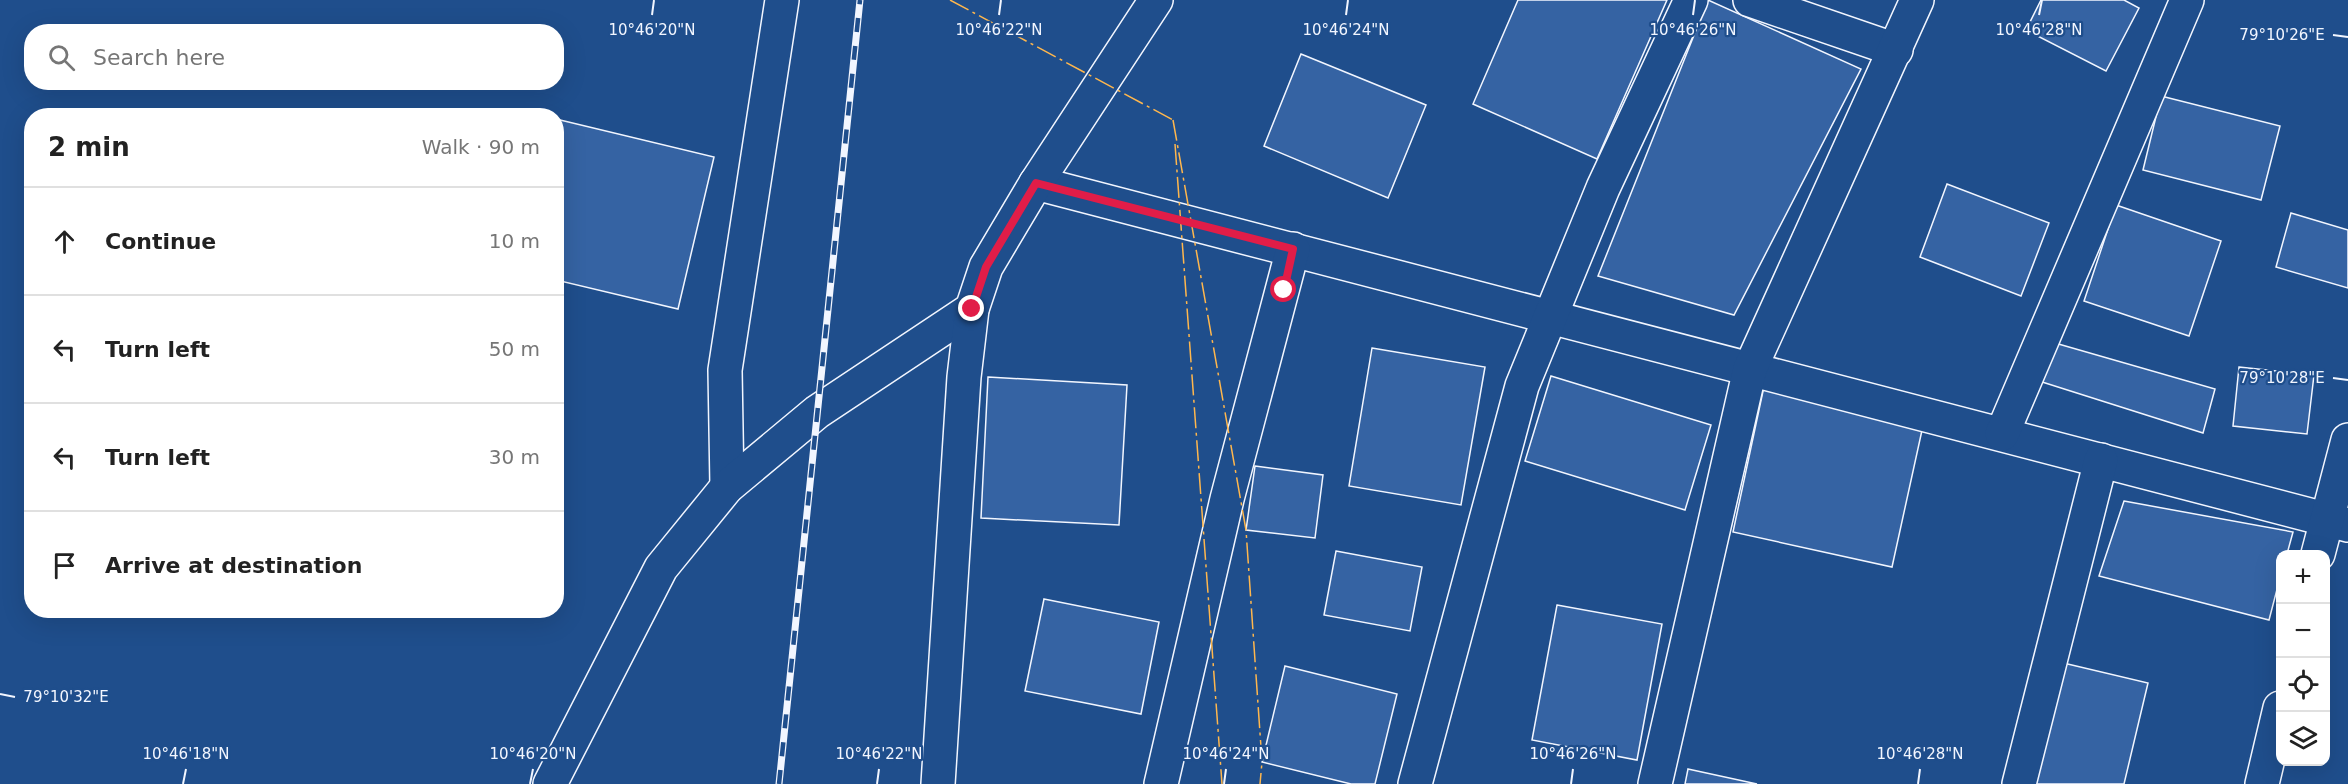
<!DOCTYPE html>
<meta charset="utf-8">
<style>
:root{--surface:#fff;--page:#f6f6f6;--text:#222;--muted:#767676;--line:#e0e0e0}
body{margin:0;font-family:"DejaVu Sans",sans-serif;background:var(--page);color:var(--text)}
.controls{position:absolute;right:18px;bottom:18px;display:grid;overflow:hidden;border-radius:12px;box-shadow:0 6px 24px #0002}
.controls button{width:54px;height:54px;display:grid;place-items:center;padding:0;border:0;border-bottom:2px solid var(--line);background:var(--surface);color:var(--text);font:30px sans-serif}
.stop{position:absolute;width:18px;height:18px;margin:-14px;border:4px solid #e11d48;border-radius:50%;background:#fff}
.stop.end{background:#e11d48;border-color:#fff;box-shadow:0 2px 6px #0008}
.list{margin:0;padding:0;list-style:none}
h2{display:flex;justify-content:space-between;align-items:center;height:78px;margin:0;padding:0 24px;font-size:26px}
h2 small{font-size:20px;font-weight:400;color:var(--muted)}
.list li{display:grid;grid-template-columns:39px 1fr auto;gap:18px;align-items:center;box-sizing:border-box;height:108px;padding:0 24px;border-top:2px solid var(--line)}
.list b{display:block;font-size:22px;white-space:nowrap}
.list em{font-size:20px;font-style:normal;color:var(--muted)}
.icon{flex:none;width:33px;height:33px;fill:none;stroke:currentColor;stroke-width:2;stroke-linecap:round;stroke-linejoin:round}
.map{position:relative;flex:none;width:2348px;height:784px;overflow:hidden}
.search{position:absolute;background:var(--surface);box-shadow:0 6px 24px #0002;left:24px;top:24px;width:540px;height:66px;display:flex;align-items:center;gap:15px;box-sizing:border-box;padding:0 21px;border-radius:24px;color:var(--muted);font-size:22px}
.panel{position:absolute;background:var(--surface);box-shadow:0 6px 24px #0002;left:24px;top:108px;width:540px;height:510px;border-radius:24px}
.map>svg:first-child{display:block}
</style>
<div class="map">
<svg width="2348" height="784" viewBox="0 0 2348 784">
<rect width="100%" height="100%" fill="#1f4e8c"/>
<g fill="#3563a3" stroke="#f2f6ff" stroke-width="1.5">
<polygon points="1518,0 1667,0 1597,159 1473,104"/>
<polygon points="1708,0 1861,69 1734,315 1598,276"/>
<polygon points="2041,0 2124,0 2139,8 2106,71 2026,30"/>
<polygon points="1301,54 1426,105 1388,198 1264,146"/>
<polygon points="2161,96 2280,126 2261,200 2143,170"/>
<polygon points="556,119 714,157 678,309 556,280"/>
<polygon points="1947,184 2049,223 2021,296 1920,257"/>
<polygon points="2116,205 2221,241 2189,336 2084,301"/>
<polygon points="2291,213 2348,230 2348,288 2276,267"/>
<polygon points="2055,343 2215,389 2203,433 2039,381"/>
<polygon points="1372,348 1485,367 1461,505 1349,486"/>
<polygon points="2239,367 2314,375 2307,434 2233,426"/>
<polygon points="1551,376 1711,425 1685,510 1525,461"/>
<polygon points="988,377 1127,385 1119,525 981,518"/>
<polygon points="1766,377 1926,412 1892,567 1733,532"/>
<polygon points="1255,466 1323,475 1315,538 1246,530"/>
<polygon points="2124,501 2293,532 2287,554 2280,554 2280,578 2269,620 2099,576"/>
<polygon points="1336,551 1422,567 1410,631 1324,615"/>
<polygon points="1044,599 1159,622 1141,714 1025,691"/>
<polygon points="1557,605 1662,624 1637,760 1532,740"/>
<polygon points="2055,661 2148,683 2124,784 2027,784"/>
<polygon points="1285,666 1397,694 1375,784 1351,784 1262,762"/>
<polygon points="1688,769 1757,784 1685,784"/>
</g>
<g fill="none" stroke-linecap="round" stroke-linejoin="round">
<defs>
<g id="street">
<polyline points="1750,0 1896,50"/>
<polyline points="1036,183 2348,525"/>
<polyline points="2002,434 2187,0"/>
<polyline points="727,487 725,370 782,0"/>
<polyline points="2318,554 2348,440"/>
<polyline points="1161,784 1227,499 1293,249"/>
<polyline points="1415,784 1522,386 1603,188 1691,0"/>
<polyline points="1655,784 1750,369 1917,0"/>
<polyline points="2019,784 2101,460"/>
<polyline points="2262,784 2280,708"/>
</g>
<g id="secondary">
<polyline points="550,784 661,568 727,487 817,412 972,309"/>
<polyline points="938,784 964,377 972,309 986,267 1036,183 1156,0"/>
</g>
</defs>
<use href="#street" stroke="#f2f6ff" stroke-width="36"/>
<use href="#secondary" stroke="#f2f6ff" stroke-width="36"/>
<use href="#street" stroke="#1f4e8c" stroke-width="33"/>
<use href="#secondary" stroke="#1f4e8c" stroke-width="33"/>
<defs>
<polyline id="rail" points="779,784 860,0"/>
</defs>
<use href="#rail" stroke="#f2f6ff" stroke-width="7"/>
<use href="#rail" stroke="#1f4e8c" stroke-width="4.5" stroke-dasharray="14" stroke-linecap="butt"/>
<g stroke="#ffb74d" stroke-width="1.5" stroke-dasharray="21 4.5 3 4.5" stroke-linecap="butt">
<polyline points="950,0 1173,120"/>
<polyline points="1173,120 1246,530 1262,762 1260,784"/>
<polyline points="1175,144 1222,784"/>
</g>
</g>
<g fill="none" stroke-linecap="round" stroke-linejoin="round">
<polyline stroke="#e11d48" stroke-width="8" points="972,309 986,267 1036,183 1293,249 1284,290"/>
</g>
<path fill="none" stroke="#f2f6ff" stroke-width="2" d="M652,15L654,0M999,15L1001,0M1346,15L1348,0M1693,15L1695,0M2039,15L2042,0M2333,35L2348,37M2333,378L2348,380M0,694L15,697M183,784L186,769M530,784L533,769M877,784L879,769M1224,784L1226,769M1571,784L1573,769M1918,784L1920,769"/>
<g font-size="15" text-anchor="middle" fill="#f2f6ff" stroke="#1f4e8c" stroke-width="4.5" stroke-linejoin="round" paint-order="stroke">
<text x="2039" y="35">10°46'28"N</text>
<text x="652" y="35">10°46'20"N</text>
<text x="999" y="35">10°46'22"N</text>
<text x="1346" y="35">10°46'24"N</text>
<text x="1693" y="35">10°46'26"N</text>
<text x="2282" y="40">79°10'26"E</text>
<text x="2282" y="383">79°10'28"E</text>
<text x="66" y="702">79°10'32"E</text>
<text x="186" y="759">10°46'18"N</text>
<text x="533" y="759">10°46'20"N</text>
<text x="879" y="759">10°46'22"N</text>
<text x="1226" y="759">10°46'24"N</text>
<text x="1573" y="759">10°46'26"N</text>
<text x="1920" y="759">10°46'28"N</text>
</g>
</svg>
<div class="controls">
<button>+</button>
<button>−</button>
<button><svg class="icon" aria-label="locate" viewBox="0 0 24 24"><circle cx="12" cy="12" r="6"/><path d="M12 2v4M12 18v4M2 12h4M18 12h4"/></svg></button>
<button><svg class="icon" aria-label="layers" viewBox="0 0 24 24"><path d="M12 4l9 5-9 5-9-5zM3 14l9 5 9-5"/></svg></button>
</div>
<div class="stop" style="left:1284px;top:290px"></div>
<div class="stop end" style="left:972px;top:309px"></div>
<div class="search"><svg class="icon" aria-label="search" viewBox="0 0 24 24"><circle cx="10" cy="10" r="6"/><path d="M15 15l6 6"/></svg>Search here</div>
<section class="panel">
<h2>2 min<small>Walk · 90 m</small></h2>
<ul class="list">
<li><svg class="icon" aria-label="ahead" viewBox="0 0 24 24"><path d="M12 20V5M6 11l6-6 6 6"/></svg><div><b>Continue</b></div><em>10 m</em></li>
<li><svg class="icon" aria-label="left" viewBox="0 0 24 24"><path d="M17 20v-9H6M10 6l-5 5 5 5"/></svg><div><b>Turn left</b></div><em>50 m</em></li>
<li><svg class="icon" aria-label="left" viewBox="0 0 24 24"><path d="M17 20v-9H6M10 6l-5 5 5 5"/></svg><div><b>Turn left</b></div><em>30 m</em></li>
<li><svg class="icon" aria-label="arrive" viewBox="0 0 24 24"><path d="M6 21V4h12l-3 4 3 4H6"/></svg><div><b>Arrive at destination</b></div></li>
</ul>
</section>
</div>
